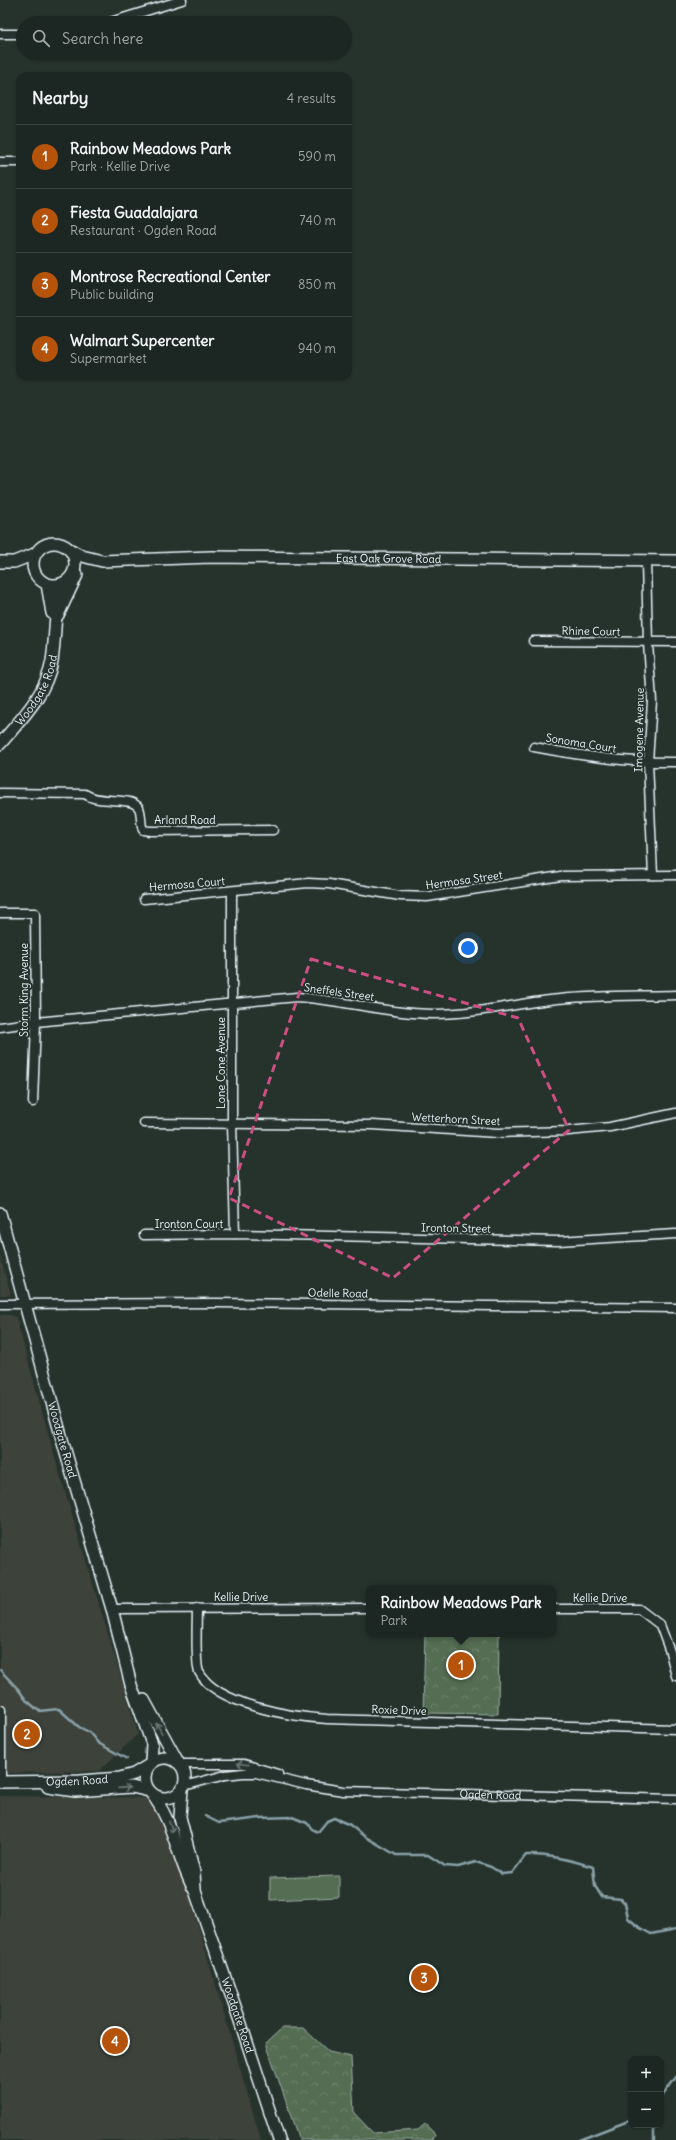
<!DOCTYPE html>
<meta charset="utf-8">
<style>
:root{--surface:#1c2622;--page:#29322f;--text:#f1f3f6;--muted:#a0a5a5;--line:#3a4340;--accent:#b45309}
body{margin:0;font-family:Delius,sans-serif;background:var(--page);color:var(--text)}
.controls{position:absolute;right:12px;bottom:12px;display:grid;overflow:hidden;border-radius:8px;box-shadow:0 1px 3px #0004}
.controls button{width:36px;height:36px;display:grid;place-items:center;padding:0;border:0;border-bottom:1px solid var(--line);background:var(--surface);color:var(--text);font:20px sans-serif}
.you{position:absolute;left:468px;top:948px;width:14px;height:14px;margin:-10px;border:3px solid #fff;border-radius:50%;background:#1a73e8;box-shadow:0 0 0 6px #1a73e833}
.badge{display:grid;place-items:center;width:26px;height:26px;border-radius:50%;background:var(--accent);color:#fff;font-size:13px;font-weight:700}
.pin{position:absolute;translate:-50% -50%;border:2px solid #fff;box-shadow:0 1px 4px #0006}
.popup{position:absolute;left:366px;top:1585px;width:190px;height:52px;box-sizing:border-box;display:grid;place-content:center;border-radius:8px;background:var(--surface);filter:drop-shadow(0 1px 3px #0005);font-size:13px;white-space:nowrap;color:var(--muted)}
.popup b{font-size:15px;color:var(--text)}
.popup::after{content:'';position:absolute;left:50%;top:100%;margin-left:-8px;border:8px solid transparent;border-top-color:var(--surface)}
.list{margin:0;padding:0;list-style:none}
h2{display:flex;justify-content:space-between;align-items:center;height:52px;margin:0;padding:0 16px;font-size:17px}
h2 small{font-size:13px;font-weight:400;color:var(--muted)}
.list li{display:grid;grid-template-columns:26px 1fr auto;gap:12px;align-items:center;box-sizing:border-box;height:64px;padding:0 16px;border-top:1px solid var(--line)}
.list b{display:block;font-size:15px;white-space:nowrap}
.list p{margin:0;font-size:13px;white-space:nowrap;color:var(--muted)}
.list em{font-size:13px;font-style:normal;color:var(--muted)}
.icon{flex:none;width:22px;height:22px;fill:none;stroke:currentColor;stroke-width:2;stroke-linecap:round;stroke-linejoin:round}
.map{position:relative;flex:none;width:676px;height:2140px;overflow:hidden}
.search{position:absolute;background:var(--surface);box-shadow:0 1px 3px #0004;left:16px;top:16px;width:336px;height:44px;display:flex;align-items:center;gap:10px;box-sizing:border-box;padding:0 14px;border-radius:22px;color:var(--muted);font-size:15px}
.panel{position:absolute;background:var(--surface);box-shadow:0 1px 3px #0004;left:16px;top:72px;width:336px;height:308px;border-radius:12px}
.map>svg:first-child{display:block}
</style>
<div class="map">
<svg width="676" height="2140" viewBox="0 0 676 2140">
<defs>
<pattern id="forest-crowns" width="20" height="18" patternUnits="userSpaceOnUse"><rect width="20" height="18" fill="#546d53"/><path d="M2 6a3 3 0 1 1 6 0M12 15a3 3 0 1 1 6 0" fill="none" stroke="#6d826c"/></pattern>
</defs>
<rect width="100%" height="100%" fill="#26332d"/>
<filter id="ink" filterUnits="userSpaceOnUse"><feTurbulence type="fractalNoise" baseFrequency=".025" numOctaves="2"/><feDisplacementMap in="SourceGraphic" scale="8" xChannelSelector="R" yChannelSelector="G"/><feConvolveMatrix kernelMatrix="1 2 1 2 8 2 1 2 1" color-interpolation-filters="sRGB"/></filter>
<g filter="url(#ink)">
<g fill="#3c423a">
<polygon points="0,1256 11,1295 0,1295"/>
<polygon points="0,1315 10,1315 16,1317 55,1458 138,1734 99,1771 0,1773"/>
<polygon points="0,1796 161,1798 261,2140 0,2140"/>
</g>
<polygon fill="#546d53" stroke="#9eafa6" points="339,1876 339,1897 270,1900 270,1878"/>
<g fill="url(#forest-crowns)" stroke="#9eafa6">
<polygon points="425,1634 499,1634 498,1714 423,1713"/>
<polygon points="282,2028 303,2028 329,2052 351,2057 354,2113 373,2133 418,2130 425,2124 435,2134 433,2140 299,2140 266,2043"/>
</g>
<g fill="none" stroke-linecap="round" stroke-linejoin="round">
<g stroke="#8aa1a8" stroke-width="2.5">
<polyline points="0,1670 18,1689 26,1700 39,1711 59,1709 79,1727 89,1732 98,1743 127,1759"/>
<path d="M205,1816L219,1823L260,1818L292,1817L307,1823L312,1829L318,1832L327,1821L334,1818L350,1825L364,1836L396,1855H428L445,1866L458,1867L476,1862L491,1867L502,1874L512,1873L526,1855C548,1854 572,1860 593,1867L595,1886L602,1897L621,1899L625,1903L628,1918L640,1928L651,1934L676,1929"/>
<polyline points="661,2098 676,2077"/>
<polyline points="579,2140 631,2120"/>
<polyline points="654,2140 654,2125"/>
</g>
<defs>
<g id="minor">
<polyline points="107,23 182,0"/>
<polyline points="0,34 23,34"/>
<polyline points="0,162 20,162"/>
<polyline points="646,561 648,643 652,701 648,762 653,875"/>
<polyline points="533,641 676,642"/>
<path d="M534,747C582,756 628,763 676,762"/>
<path d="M0,793L85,794C100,805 130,795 139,808C142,814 140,823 143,830L150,831L273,830"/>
<polyline points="232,891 232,1124 235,1234"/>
<polyline points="144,899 308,883 329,884 400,896 427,897 561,876 676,875"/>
<polyline points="0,913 35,913 36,1022 33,1102"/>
<path d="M0,1027L36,1022L297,997C343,1000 388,1014 435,1014C473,1014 511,1005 549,1000C591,995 634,996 676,995"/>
<polyline points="144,1123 373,1125 497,1133 568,1131 610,1127 676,1113"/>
<polyline points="144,1235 235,1234 558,1241 676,1234"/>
<polyline points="0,1304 217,1303 676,1308"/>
<path d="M197,1608C197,1620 195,1663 199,1672C216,1705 293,1717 327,1719L676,1729"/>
<polyline points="112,1609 369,1608"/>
<polyline points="553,1609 639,1609 660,1625 670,1652 676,1676"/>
<polyline points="1,1710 1,1782"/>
<polyline points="181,1764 244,1764 278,1774"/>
<path id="s1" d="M184,1786L225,1775L243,1773H256L306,1785L343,1791L676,1799"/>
</g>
<g id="tertiary">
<circle cx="54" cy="564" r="21"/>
<path id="s2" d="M69,549L82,556L102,561L211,557L676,561"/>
<polyline points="0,562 14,562 35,554"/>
<polyline points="47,584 52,613"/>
<polyline points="58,615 77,575"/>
<path id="s3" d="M0,744C21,719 46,695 52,661C56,636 54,609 61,584"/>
<path id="s4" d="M0,1213L65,1450L112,1609L131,1685L152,1744L151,1762"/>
<polyline points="144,1700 178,1762"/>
<circle cx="165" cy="1778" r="20"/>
<path id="s5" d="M0,1782L80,1781L120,1778L134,1774L149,1765"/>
<polyline points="48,1787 75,1791 132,1787 149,1791"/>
<polyline points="182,1789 180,1817 194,1872 195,1889"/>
<path id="s6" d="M151,1793C175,1823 177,1860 195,1891L239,2018L279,2140"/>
</g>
</defs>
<use href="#minor" stroke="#e8f1f8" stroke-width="11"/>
<use href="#tertiary" stroke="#e8f1f8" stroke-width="14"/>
<use href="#minor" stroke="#26332d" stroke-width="8"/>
<use href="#tertiary" stroke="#26332d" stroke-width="11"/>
</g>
<defs><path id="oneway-shaft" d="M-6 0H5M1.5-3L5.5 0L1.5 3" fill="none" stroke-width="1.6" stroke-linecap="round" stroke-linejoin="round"/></defs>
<g stroke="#6a7674">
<use href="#oneway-shaft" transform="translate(159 1728) rotate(-118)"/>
<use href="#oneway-shaft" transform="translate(243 1764) rotate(-173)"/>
<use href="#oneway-shaft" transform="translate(124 1788) rotate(-4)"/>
<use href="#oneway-shaft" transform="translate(171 1827) rotate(69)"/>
</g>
</g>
<path fill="none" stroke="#cc4e82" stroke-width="3" stroke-dasharray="8 5" stroke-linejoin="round" d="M311,959L518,1018L569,1130L393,1278L229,1198Z"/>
<g text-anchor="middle" stroke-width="4" stroke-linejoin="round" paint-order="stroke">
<g font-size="11" fill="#e8f1f8" stroke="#26332d">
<text dy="4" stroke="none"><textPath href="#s2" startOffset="322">East Oak Grove Road</textPath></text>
<text transform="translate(591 631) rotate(1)" y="4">Rhine Court</text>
<text dy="4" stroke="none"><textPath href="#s3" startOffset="66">Woodgate Road</textPath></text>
<text transform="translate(639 730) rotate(-89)" y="4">Imogene Avenue</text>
<text transform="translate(581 743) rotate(9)" y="4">Sonoma Court</text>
<text x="185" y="824">Arland Road</text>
<text transform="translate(464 880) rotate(-8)" y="4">Hermosa Street</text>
<text transform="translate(187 884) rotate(-5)" y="4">Hermosa Court</text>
<text transform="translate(24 990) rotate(-90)" y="4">Storm King Avenue</text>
<text transform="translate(339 992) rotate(8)" y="4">Sneffels Street</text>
<text transform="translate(221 1063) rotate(-90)" y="4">Lone Cone Avenue</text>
<text transform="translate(456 1119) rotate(3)" y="4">Wetterhorn Street</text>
<text x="189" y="1228">Ironton Court</text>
<text transform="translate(456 1228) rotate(1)" y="4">Ironton Street</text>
<text transform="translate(338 1293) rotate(1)" y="4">Odelle Road</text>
<text dy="4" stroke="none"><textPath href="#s4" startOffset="235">Woodgate Road</textPath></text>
<text x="241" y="1601">Kellie Drive</text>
<text x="600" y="1602">Kellie Drive</text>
<text transform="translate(399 1710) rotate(2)" y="4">Roxie Drive</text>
<text dy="4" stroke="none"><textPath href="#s5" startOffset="77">Ogden Road</textPath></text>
<text dy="4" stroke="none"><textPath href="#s1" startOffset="310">Ogden Road</textPath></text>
<text dy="4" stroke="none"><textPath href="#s6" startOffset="239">Woodgate Road</textPath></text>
</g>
</g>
</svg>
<div class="controls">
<button>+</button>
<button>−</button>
</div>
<div class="you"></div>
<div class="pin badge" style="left:461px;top:1665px">1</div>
<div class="popup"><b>Rainbow Meadows Park</b>Park</div>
<div class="pin badge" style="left:27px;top:1734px">2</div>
<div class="pin badge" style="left:424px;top:1978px">3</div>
<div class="pin badge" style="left:115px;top:2041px">4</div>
<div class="search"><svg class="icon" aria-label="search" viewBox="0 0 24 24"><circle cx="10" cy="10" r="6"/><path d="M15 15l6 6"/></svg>Search here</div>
<section class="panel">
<h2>Nearby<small>4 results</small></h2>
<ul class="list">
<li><span class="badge">1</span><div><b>Rainbow Meadows Park</b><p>Park · Kellie Drive</p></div><em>590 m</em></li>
<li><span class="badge">2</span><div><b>Fiesta Guadalajara</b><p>Restaurant · Ogden Road</p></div><em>740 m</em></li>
<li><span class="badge">3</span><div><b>Montrose Recreational Center</b><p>Public building</p></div><em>850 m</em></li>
<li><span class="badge">4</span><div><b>Walmart Supercenter</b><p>Supermarket</p></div><em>940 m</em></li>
</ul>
</section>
</div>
